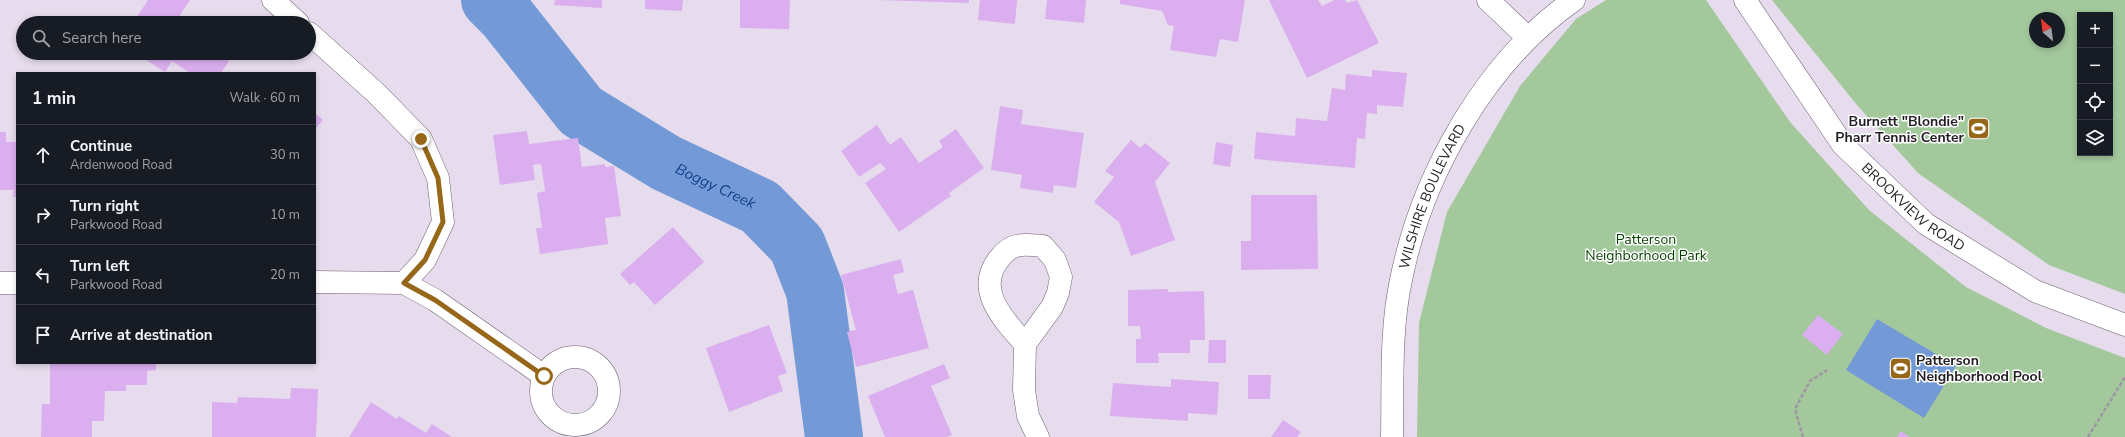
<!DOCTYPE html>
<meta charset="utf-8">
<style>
:root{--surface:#171b24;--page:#20242c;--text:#f1f3f6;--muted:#9ea1a6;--line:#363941}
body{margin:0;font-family:"Nunito Sans",sans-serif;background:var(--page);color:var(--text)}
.controls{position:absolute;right:12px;top:12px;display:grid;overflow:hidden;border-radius:0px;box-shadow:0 2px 6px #0003}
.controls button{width:36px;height:36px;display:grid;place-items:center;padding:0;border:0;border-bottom:1px solid var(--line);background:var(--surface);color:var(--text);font:20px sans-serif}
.compass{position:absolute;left:2029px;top:12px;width:36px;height:36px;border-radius:50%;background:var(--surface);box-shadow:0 2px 6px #0003;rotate:332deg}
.stop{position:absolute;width:12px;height:12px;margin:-9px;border:3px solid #976719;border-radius:50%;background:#fff}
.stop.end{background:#976719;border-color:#fff;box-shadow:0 1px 4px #0008}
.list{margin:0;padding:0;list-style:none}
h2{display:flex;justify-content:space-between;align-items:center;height:52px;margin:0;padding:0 16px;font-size:17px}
h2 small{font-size:13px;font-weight:400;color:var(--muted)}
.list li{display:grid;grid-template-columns:26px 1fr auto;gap:12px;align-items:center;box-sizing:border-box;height:60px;padding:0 16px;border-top:1px solid var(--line)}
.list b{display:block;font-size:15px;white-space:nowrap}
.list p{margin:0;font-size:13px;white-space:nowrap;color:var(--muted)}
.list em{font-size:13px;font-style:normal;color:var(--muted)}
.icon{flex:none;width:22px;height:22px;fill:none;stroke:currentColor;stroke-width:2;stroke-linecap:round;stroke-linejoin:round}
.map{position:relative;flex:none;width:2125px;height:437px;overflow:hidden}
.search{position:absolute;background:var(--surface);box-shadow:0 2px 6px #0003;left:16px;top:16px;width:300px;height:44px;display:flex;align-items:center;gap:10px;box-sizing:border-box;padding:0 14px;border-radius:22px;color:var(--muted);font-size:15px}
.panel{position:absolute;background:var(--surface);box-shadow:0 2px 6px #0003;left:16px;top:72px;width:300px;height:292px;border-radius:0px}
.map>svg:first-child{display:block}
</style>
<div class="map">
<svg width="2125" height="437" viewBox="0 0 2125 437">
<rect width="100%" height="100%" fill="#e7dced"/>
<g fill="#a2c89c" fill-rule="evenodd">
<polygon points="1606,0 1706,0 1790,122 1869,210 1966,287 2046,328 2125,358 2125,437 1417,437 1419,323 1447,212 1520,86 1576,19"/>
<path d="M1772,0H2125V294L2049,265L1918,173L1857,105ZM2080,15H2110V153H2080ZM2035,18H2059V42H2035Z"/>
</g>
<polygon fill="#739ad7" points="1877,319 1956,366 1924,418 1846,370"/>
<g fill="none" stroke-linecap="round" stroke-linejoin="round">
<path stroke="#739ad7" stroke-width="58" id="s1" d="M490,0L506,16L581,111L666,163L760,207L797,245L815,291L834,437"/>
</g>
<g fill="#dbafef">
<polygon points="148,0 190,0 180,15 192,23 133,23"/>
<polygon points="555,0 602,0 602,8 554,5"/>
<polygon points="645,0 683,0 682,11 645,9"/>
<polygon points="740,0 790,0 789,29 740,28"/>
<polygon points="878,0 969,0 969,3"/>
<polygon points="980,0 1017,0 1015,24 978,20"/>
<polygon points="1047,0 1086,0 1084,23 1045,19"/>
<polygon points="1120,0 1245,0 1238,42 1220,39 1216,57 1170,50 1174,26 1168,25 1162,11 1120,4"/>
<polygon points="1269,0 1318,0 1322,6 1334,0 1345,0 1347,3 1357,0 1379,43 1307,78"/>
<polygon points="135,53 234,53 221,73 190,73 172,61 165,72"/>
<polygon points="1372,70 1407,73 1403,107 1377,105 1377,114 1367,113 1365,139 1357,138 1355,168 1254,159 1256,132 1295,136 1296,118 1327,121 1332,88 1345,90 1346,74 1372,77"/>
<polygon points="1000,106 1023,110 1021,124 1084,133 1076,188 1054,185 1053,193 1020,188 1022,175 991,170"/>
<polygon points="315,113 323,120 315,129"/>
<polygon points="877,125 890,145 901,137 919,163 943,147 939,141 956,129 984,168 949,193 951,196 899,232 865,183 886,169 880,163 859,177 841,151"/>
<polygon points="527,131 529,144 578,138 582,167 605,164 605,167 614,166 621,216 605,218 608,244 540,254 536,228 542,228 537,193 545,191 541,164 533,165 535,180 500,185 493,135"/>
<polygon points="0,132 6,132 6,142 17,142 17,197 13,197 14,190 0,190"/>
<polygon points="1131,140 1140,148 1145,143 1170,163 1155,182 1175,240 1131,256 1119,222 1094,202 1114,177 1105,171"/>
<polygon points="1216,142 1233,145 1230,167 1213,164"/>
<polygon points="1251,195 1317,195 1318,269 1241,270 1241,241 1251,241"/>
<polygon points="673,227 704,262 655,305 634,282 630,285 620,274"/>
<polygon points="901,259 904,272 893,275 898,294 913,290 929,348 856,367 847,332 856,330 841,275"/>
<polygon points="1168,289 1168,292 1204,291 1205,340 1190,340 1190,353 1158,353 1159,363 1136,363 1136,339 1141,339 1140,326 1128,326 1128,290"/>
<polygon points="1818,315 1843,334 1827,355 1802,335"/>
<polygon points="769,325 787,373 778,376 783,391 729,412 706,348"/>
<polygon points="1209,340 1226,340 1226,363 1208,363"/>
<polygon points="50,363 156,363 156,370 147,371 147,385 126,385 126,391 105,391 104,421 92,421 92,437 41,437 42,404 50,404"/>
<polygon points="944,364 950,378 931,386 952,435 946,437 885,437 868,396"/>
<polygon points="1248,375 1271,375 1270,399 1248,399"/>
<polygon points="1171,379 1219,382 1217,415 1188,413 1188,421 1110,416 1113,383 1171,387"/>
<polygon points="291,388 318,389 316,437 212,437 212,402 237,403 238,397 290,399"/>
<polygon points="371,402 397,419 399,416 426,433 432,424 452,437 349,437"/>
<polygon points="1283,420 1301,432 1297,437 1271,437"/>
<polygon points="1901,431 1910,437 1897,437"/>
</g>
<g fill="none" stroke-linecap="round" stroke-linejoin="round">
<defs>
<g id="minor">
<polyline points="273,0 298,23"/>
<polyline points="1488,0 1528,38"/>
<path id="s2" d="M1745,0L1843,145L1926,224L2035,291L2125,325"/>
<polyline points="309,33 376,93 421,139 438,178 443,222 425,260 404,283"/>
<polyline points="315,282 404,283 435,300 544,376"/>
<polyline points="0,283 17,283"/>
<path d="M1025,344C1004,320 974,290 999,259C1012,242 1023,244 1043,246L1055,260L1061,277L1058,293L1052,307L1025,344L1024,390L1028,416L1038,437"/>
<circle cx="575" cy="391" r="34"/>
<path id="s3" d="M1392,437C1393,385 1390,331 1401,280C1422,175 1485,62 1574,0"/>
</g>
</defs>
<use href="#minor" stroke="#695f6e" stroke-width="23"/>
<g stroke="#9f96a3" stroke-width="2.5" stroke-dasharray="4 2" stroke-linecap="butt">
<polyline points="1803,437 1795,409 1810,381 1827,370"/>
<polyline points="2088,437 2125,377"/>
</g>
<use href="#minor" stroke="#fff" stroke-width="22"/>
</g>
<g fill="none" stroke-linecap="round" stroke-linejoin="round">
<polyline stroke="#976719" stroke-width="5" points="421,139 438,178 443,222 425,260 404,283 435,300 544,376"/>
</g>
<defs>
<symbol id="stadium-square" viewBox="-11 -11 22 22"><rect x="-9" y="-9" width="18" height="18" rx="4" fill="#976719" stroke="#fff"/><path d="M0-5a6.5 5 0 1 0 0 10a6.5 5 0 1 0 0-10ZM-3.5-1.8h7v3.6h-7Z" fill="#fff"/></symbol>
</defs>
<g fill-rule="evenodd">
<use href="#stadium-square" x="1966" y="116" width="25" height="25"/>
<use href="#stadium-square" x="1888" y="356" width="25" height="25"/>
</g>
<g text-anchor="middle" stroke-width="3" stroke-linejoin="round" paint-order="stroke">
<g font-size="14" font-weight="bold" fill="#211d23" stroke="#fff" text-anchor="end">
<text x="1964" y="126">Burnett "Blondie"<tspan x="1964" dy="16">Pharr Tennis Center</tspan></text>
<text x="1916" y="365" text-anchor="start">Patterson<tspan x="1916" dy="16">Neighborhood Pool</tspan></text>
</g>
<g font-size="14" fill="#211d23" stroke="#fff">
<text dy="5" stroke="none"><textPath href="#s3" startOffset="247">WILSHIRE BOULEVARD</textPath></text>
<text dy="5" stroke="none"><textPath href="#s2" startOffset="269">BROOKVIEW ROAD</textPath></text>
</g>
<g font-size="14" fill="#083f01" stroke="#fff">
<text x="1646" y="244">Patterson<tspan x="1646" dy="16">Neighborhood Park</tspan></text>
</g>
<g font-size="15" font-style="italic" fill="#114189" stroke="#fff">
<text dy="5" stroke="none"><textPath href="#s1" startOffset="298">Boggy Creek</textPath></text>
</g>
</g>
</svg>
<div class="controls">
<button>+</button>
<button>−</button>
<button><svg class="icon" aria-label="locate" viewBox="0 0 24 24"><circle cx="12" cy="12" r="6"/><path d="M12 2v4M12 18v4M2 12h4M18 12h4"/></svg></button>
<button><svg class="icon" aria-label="layers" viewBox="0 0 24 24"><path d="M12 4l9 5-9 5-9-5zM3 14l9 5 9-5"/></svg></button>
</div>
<svg class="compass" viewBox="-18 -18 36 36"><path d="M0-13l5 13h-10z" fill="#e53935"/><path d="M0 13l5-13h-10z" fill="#9ea1a6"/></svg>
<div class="stop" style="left:544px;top:376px"></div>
<div class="stop end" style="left:421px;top:139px"></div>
<div class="search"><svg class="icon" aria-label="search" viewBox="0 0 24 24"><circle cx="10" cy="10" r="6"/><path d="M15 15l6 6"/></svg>Search here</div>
<section class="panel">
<h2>1 min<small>Walk · 60 m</small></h2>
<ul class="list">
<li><svg class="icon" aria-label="ahead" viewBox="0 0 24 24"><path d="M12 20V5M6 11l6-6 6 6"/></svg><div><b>Continue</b><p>Ardenwood Road</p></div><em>30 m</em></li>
<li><svg class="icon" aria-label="right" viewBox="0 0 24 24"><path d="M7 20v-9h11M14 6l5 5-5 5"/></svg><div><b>Turn right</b><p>Parkwood Road</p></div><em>10 m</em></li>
<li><svg class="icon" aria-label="left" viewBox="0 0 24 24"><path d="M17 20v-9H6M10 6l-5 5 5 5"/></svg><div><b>Turn left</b><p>Parkwood Road</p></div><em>20 m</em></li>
<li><svg class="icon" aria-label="arrive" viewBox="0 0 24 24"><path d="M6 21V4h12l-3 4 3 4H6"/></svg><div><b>Arrive at destination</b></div></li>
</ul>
</section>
</div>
